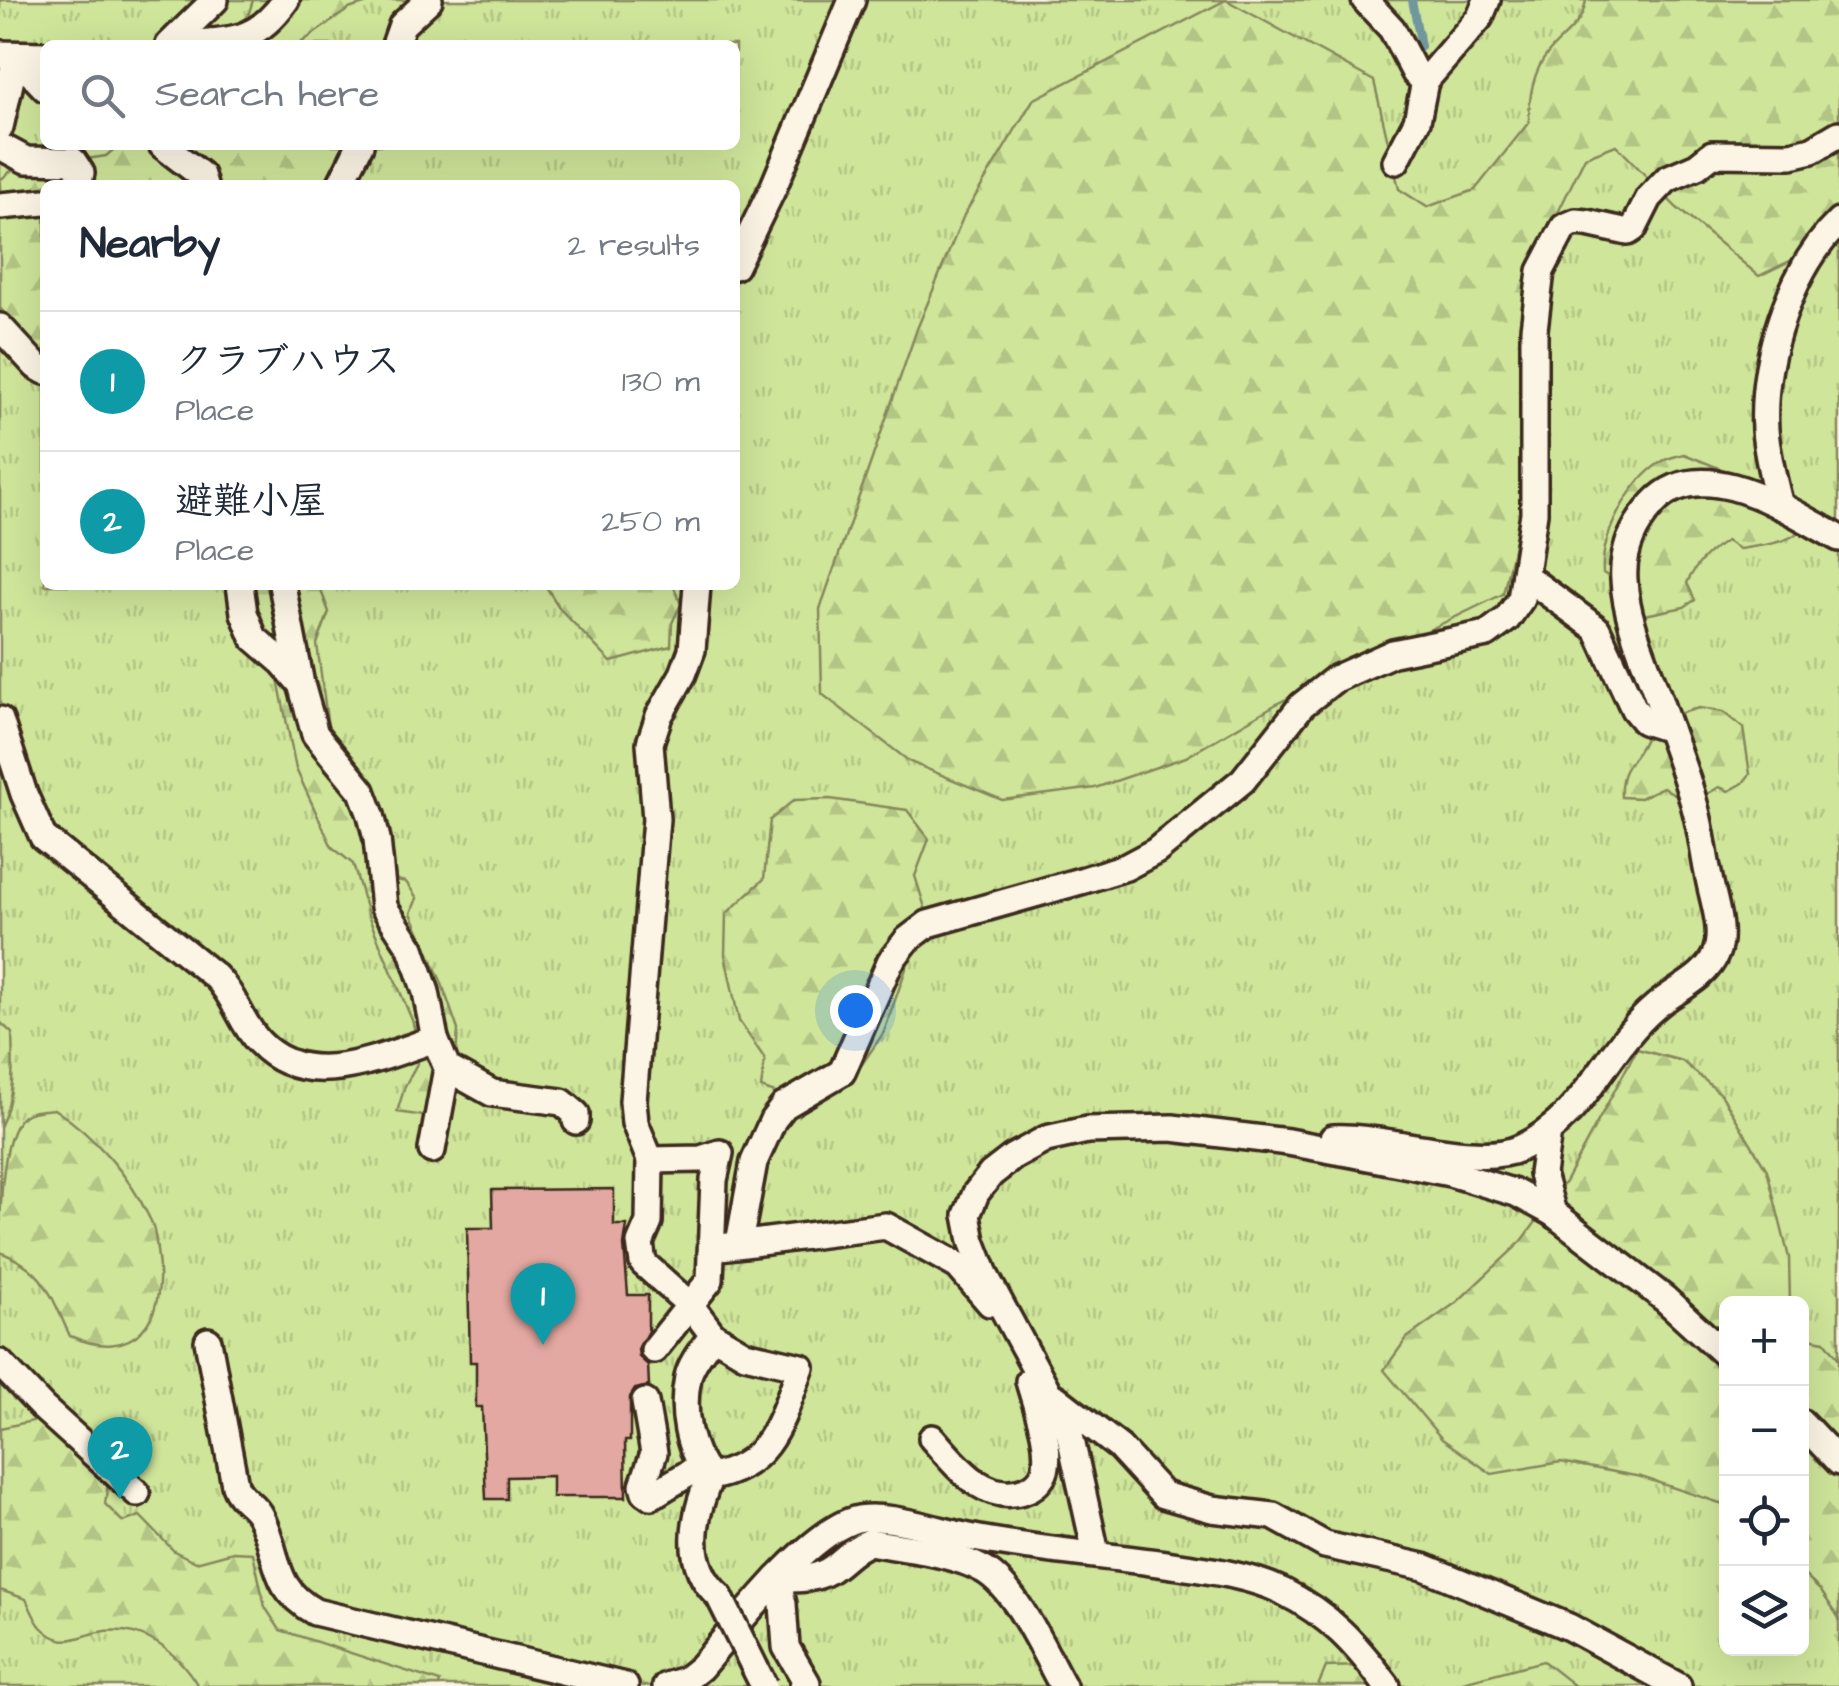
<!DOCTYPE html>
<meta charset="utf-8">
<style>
:root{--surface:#fff;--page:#f2f2f3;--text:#1f2937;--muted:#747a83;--line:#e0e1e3;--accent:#b45309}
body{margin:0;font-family:"Architects Daughter","Klee One",sans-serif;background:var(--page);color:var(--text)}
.controls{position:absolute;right:30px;bottom:30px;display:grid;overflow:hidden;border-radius:15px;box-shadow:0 10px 40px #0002}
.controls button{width:90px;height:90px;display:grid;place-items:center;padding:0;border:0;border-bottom:2px solid var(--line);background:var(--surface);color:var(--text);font:50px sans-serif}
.you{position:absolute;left:855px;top:1010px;width:35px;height:35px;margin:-25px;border:8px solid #fff;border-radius:50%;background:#1a73e8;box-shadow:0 0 0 15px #1a73e833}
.badge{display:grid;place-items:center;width:65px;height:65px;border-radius:50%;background:var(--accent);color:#fff;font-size:32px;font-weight:700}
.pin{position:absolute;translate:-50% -82px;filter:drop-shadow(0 2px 5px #0008)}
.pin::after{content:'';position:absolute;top:52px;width:35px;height:30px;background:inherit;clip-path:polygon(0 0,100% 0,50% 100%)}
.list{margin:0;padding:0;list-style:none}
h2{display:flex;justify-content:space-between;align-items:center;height:130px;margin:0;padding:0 40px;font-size:42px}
h2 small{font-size:32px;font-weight:400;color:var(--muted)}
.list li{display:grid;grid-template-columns:65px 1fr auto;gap:30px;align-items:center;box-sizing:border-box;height:140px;padding:0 40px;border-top:2px solid var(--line)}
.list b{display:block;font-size:38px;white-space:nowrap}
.list p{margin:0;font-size:32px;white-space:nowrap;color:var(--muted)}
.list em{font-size:32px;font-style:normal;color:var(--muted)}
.icon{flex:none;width:55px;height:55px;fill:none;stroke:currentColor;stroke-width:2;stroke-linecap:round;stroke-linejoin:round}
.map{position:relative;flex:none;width:1839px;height:1686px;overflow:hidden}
.search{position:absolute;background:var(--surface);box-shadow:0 10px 40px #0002;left:40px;top:40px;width:700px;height:110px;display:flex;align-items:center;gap:25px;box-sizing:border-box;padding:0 35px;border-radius:15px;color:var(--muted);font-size:38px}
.panel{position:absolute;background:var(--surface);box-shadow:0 10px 40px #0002;left:40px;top:180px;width:700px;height:410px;border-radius:15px}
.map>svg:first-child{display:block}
</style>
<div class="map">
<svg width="1839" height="1686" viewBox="0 0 1839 1686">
<defs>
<pattern id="grass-tufts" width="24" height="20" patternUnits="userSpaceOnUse" patternTransform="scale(2.5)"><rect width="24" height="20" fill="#cfe59a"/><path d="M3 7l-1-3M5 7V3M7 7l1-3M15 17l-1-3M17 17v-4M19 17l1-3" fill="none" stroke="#b3c584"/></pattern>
<pattern id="forest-firs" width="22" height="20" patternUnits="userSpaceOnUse" patternTransform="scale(2.5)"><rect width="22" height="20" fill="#cfe59a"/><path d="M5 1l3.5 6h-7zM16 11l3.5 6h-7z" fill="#b3c584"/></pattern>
</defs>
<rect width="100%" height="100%" fill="#fcf5e5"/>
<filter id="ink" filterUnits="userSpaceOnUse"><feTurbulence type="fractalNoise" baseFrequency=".01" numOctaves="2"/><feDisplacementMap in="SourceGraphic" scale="20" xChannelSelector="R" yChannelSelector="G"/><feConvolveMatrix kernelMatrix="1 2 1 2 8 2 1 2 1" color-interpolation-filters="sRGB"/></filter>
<g filter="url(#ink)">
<path fill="url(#grass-tufts)" stroke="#85885c" stroke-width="2.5" fill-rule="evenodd" d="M0,0H1839V1686H0ZM45,45H735V145H45ZM45,185H735V585H45ZM1726,1304H1802V1648H1726Z"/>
<g fill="url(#forest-firs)" stroke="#85885c" stroke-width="2.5">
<polygon points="253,0 376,0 349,9 302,42 304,45 191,45 246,22"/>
<path d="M1226,0L1374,81L1399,189L1427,207L1475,190L1529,122C1529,98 1532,72 1549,52C1565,33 1582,26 1586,0H1839V225L1796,258L1759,276L1676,207L1616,145L1585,157L1532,266L1524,500L1503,594L1280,702L1186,757L1095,788L1002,800L910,762L822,694L820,609L917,329L964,215L1033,100Z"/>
<path d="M119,145H346C349,162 335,174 323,185H45V359L0,308V180L11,171L106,156Z"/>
<path d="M1684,454L1759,484L1796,522V534C1782,544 1757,546 1739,549L1726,541C1708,552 1696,564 1687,583L1695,600L1684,607L1635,617L1614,580L1603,573C1600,536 1629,482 1661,462C1667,458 1677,456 1684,454Z"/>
<polygon points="243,585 319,585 329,612 317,644 329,735 363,769 384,818 388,878 406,882 417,898 411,913 441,981 458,1030 451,1120 397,1112 405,1086 421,1056 412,1020 369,918 353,864 332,847 296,769 277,674"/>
<polygon points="545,585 673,585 681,604 672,623 671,646 611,662 560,609"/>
<path d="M1699,708L1723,712L1743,728L1750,774L1743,783L1729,791L1719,787C1698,801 1684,802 1663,787L1640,798L1621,797C1619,762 1637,763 1647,733L1678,714Z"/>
<polygon points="830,799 907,810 929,839 915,876 926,911 884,1032 856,1073 808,1105 761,1088 765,1059 739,1021 725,955 726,914 764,879 770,820 794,800"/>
<path d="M0,1022L12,1033C13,1067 15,1097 0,1127Z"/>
<polygon points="1637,1049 1682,1061 1721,1094 1767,1170 1789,1258 1790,1303 1726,1304 1726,1505 1641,1477 1561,1462 1492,1474 1442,1439 1384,1370 1407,1338 1457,1302 1522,1241 1565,1182"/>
<path d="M54,1109C95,1136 129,1175 150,1219C156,1230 156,1245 158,1258C166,1321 135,1364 70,1336C50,1294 46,1270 0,1252C0,1216 0,1137 23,1116C32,1110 44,1110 54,1109Z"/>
<polygon points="1802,1337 1825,1341 1839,1359 1839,1618 1821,1591 1802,1573"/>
<path d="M37,1420L108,1482L105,1504L123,1522L140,1516L174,1551L196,1562L233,1552L253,1553L265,1607L280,1630L440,1682L439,1686H198C178,1652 142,1624 100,1632C77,1636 63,1650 41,1627C35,1620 30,1607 26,1599L0,1590V1428Z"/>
<polygon points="1543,1661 1575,1686 1448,1686"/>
<polygon points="1362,1666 1375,1686 1318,1686 1326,1667"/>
</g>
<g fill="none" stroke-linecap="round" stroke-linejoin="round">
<polyline stroke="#6f979d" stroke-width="8" points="1412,0 1421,46"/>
</g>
<polygon fill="#e3a8a1" stroke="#3b2a1e" stroke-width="2.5" points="614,1189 614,1225 627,1225 624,1245 628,1295 648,1295 648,1331 638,1349 639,1357 648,1365 649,1386 635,1389 630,1397 630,1441 625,1441 626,1497 552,1497 552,1476 507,1477 507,1499 486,1499 482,1407 476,1407 476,1362 470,1362 467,1228 493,1228 492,1190"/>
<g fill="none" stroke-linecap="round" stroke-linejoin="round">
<defs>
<g id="minor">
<polyline points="1365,0 1392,29 1415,73 1425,81 1480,17 1487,0"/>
<polyline points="169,45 215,0"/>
<path d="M177,45C230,39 253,46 286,0"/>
<polyline points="395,45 402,25 429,0"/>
<polyline points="0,54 45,55"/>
<polyline points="16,57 45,88"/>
<polyline points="0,127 16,57"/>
<polyline points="162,145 201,175 204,185"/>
<polyline points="0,146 26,160 73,161 81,173 78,185"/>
<polyline points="1396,161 1417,121 1425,81"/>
<polyline points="340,185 360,145"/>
<polyline points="0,206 45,202"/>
<polyline points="735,266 774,186 852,0"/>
<polyline points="0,327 36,366 45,371"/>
<path d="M1780,506C1774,482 1767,456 1765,430C1761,362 1789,270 1839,222"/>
<polyline points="1525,576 1597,629 1634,709 1644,721 1669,729"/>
<polyline points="240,585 244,613 254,638 283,663 301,684 315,734 362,791 371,815 377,839 384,907 411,948 426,992 435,1039 447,1068 432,1150"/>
<polyline points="282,585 300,679"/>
<path d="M697,585L692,650L683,674L659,716L650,743L656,819L633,1101L635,1123L650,1160L649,1222L640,1243L643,1263L691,1306L713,1335L745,1354L801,1367C781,1419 772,1466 710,1477C687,1451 681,1410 688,1377C691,1362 704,1348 713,1335"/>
<path d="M0,720L24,794L43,837L216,977C235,996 241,1023 259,1042C307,1093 380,1057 435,1039"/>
<polyline points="447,1068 492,1093 562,1102 576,1114 576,1121"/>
<polyline points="1548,1131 1542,1174 1553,1213"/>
<path d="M1333,1138C1384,1135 1478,1168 1520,1148C1587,1117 1603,1051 1655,1007C1674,990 1706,979 1716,953C1725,931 1713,900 1709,878C1704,856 1702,833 1696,811C1687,775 1672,739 1660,703C1647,664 1626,621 1624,580C1622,551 1634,525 1653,504C1702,450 1790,512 1839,538"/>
<polyline points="650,1160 701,1159 720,1153 714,1180 710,1280 654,1350"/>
<polyline points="739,1243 754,1162 773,1120 784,1106 842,1072 890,962 907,940 928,924 1084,880 1126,867 1156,851 1243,780 1302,705 1335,679 1393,653 1487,634 1507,619 1521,599 1534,513 1534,329 1541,271 1564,227 1576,222 1587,223 1628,232 1634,228 1649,198 1667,179 1697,166 1712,154 1791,155 1812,150 1839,134"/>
<polyline points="713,1248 886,1226 958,1266 990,1303"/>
<path d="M208,1341L235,1485C240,1500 254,1503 260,1516C281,1556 269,1586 315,1612L625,1686"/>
<polyline points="0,1363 42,1407 137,1493"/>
<polyline points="1056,1398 1119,1447 1163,1495 1212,1509 1273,1516 1325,1545 1424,1567 1569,1627 1678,1686"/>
<polyline points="645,1402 654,1453 643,1485 645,1492 651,1496 701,1466"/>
<polyline points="1802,1423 1839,1462"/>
<path d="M932,1438C956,1465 986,1507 1028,1489C1037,1485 1045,1476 1046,1466C1050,1439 1036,1407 1029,1381"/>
<path d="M710,1477C693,1517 683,1564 719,1596"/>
<polyline points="1096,1553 1069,1431 986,1277 972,1241 967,1215 976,1193 991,1174 1013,1157 1046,1139 1087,1130 1172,1128 1288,1142 1353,1154 1450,1173 1516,1193 1553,1213 1665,1299 1726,1355"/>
<path d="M666,1686L685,1680L700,1668C735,1628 802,1539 851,1521C878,1510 938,1531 969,1537C1038,1551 1109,1555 1179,1566C1214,1571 1250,1576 1282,1591C1330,1615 1356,1644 1387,1686"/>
<path d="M803,1686L807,1683L786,1647L783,1604L777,1579C794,1579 813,1580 828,1571C844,1561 852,1548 870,1542C906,1549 952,1552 984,1570C1017,1589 1044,1653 1063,1686"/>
</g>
</defs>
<use href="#minor" stroke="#3b2a1e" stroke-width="32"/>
<use href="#minor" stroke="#fcf5e5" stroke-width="25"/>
<defs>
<polyline id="minor-bridge" points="719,1596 764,1686"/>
</defs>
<use href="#minor-bridge" stroke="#3b2a1e" stroke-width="32" stroke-linecap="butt"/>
<use href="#minor-bridge" stroke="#fcf5e5" stroke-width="25"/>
</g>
</g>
</svg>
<div class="controls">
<button>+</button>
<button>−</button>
<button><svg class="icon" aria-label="locate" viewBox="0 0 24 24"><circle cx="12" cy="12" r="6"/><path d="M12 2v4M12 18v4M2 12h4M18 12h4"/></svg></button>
<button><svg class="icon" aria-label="layers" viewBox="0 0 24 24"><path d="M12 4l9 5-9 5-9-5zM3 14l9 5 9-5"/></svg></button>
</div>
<div class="you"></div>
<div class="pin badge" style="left:543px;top:1345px;background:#0f9aa8">1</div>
<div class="pin badge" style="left:120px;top:1499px;background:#0f9aa8">2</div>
<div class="search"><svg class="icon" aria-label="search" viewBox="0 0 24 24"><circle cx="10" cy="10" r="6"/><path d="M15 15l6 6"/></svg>Search here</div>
<section class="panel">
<h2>Nearby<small>2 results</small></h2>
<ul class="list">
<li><span class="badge" style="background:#0f9aa8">1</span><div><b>クラブハウス</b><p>Place</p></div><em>130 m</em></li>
<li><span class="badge" style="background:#0f9aa8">2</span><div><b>避難小屋</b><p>Place</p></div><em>250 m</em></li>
</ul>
</section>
</div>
